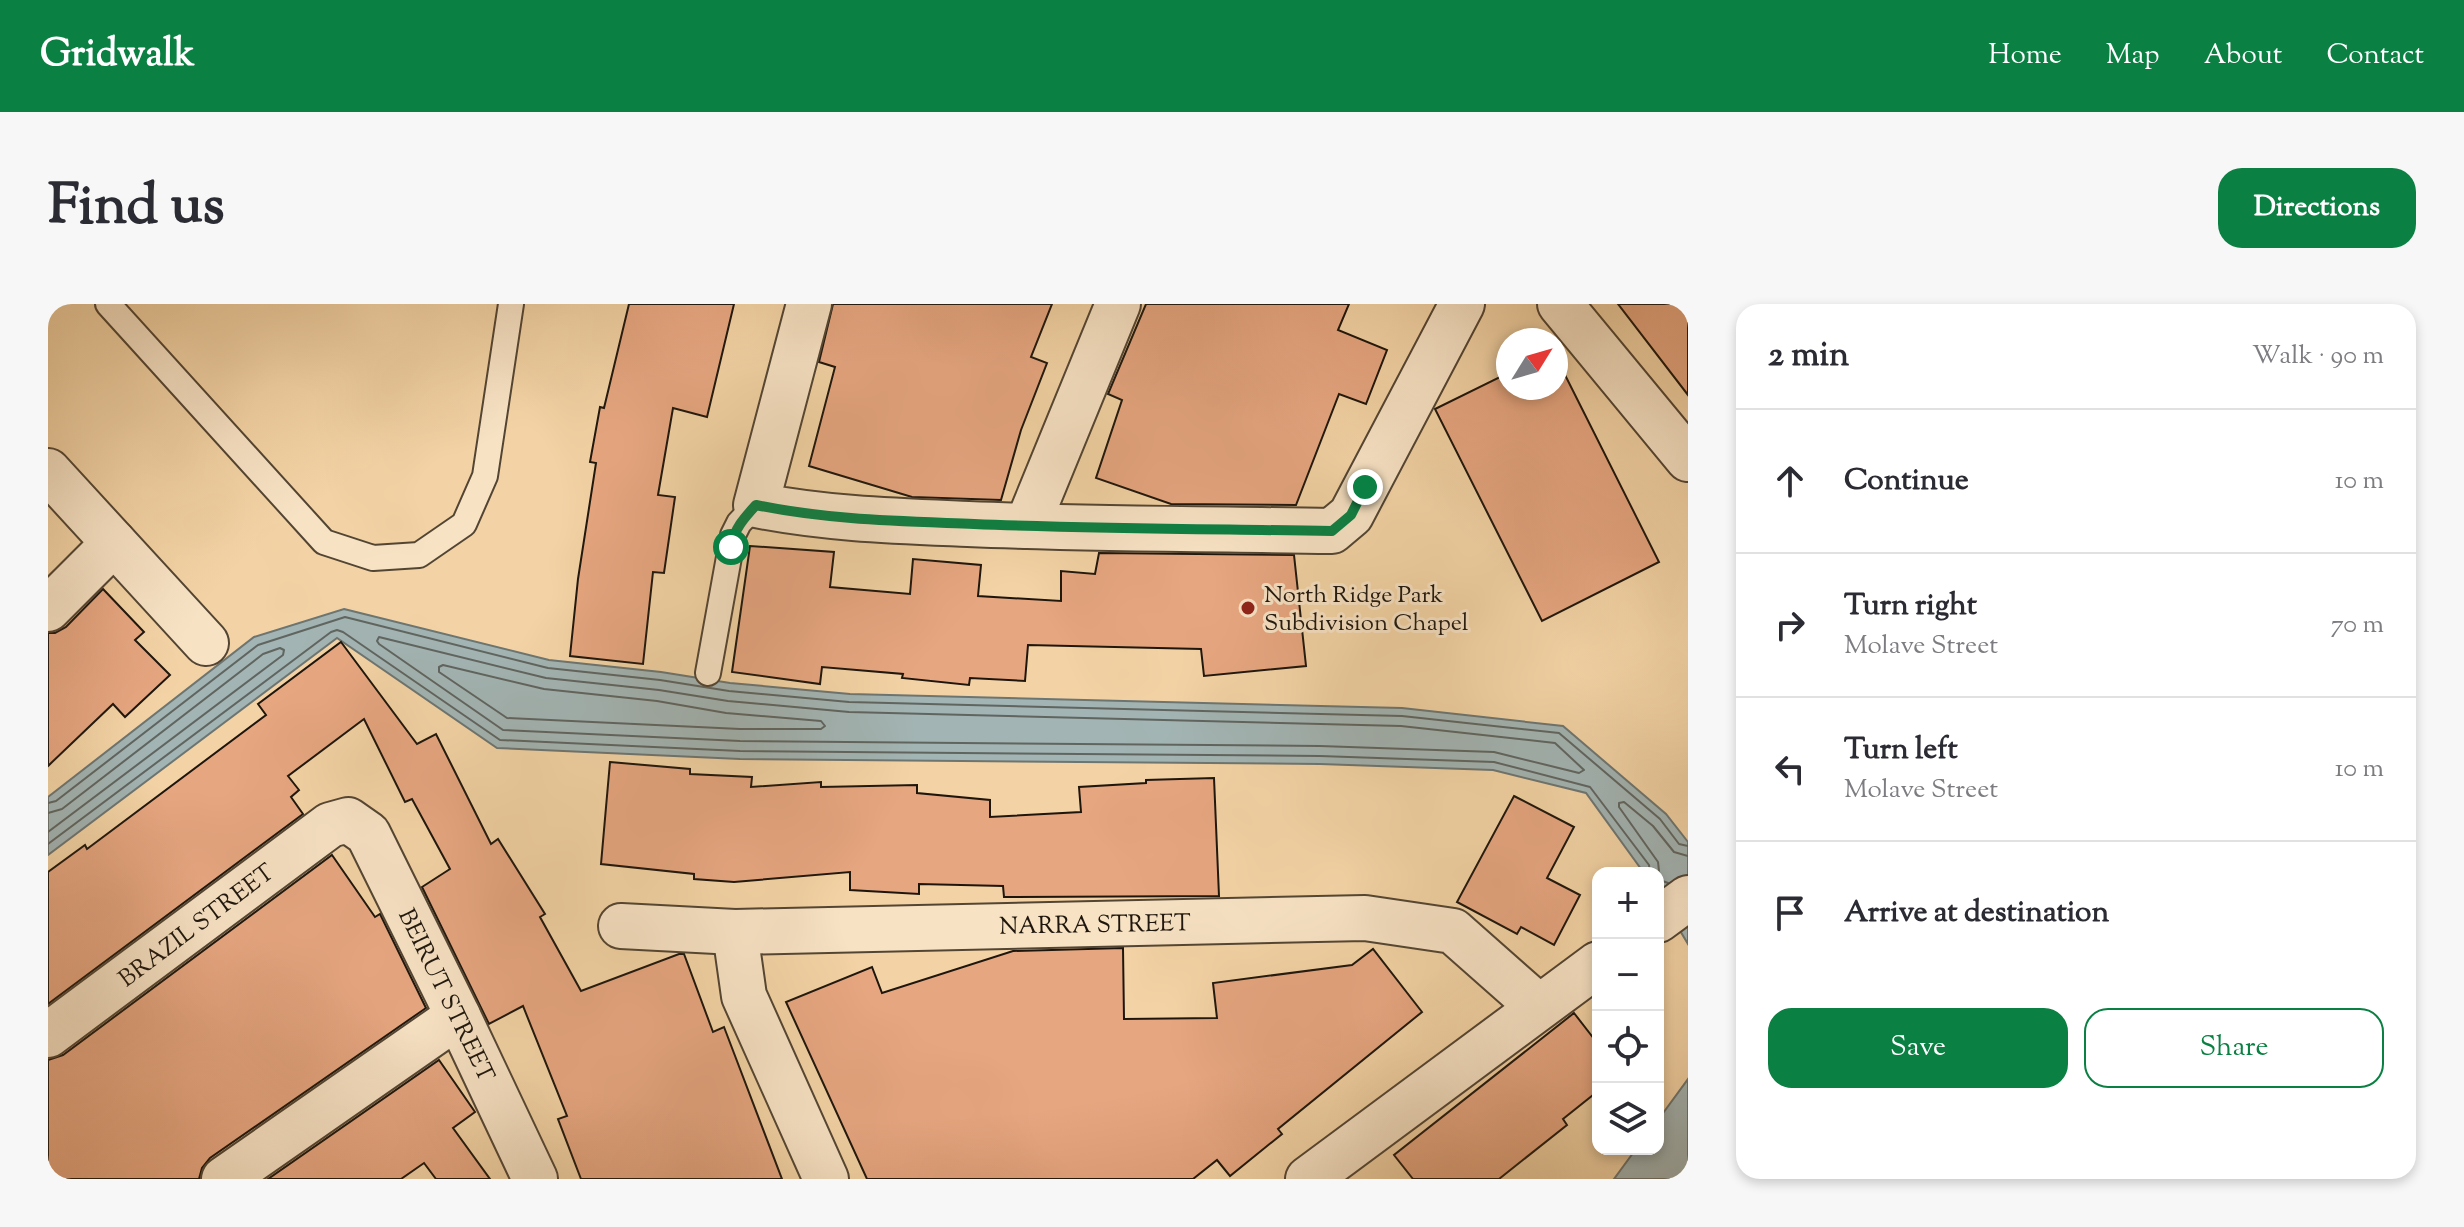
<!DOCTYPE html>
<meta charset="utf-8">
<style>
:root{--surface:#fff;--page:#f7f7f7;--text:#2b2b33;--muted:#7c7c81;--line:#e1e1e2;--accent:#0b8043}
body{margin:0;font-family:"Sorts Mill Goudy",serif;background:var(--page);color:var(--text)}
.controls{position:absolute;right:24px;bottom:24px;display:grid;overflow:hidden;border-radius:16px;box-shadow:0 4px 12px #0003}
.controls button{width:72px;height:72px;display:grid;place-items:center;padding:0;border:0;border-bottom:2px solid var(--line);background:var(--surface);color:var(--text);font:40px sans-serif}
.compass{position:absolute;left:1448px;top:24px;width:72px;height:72px;border-radius:50%;background:var(--surface);box-shadow:0 4px 12px #0003;rotate:53deg}
.stop{position:absolute;width:24px;height:24px;margin:-18px;border:6px solid #0b8043;border-radius:50%;background:#fff}
.stop.end{background:#0b8043;border-color:#fff;box-shadow:0 2px 8px #0008}
.list{margin:0;padding:0;list-style:none}
h2{display:flex;justify-content:space-between;align-items:center;height:104px;margin:0;padding:0 32px;font-size:34px}
h2 small{font-size:26px;font-weight:400;color:var(--muted)}
.list li{display:grid;grid-template-columns:52px 1fr auto;gap:24px;align-items:center;box-sizing:border-box;height:144px;padding:0 32px;border-top:2px solid var(--line)}
.list b{display:block;font-size:30px;white-space:nowrap}
.list p{margin:0;font-size:26px;white-space:nowrap;color:var(--muted)}
.list em{font-size:26px;font-style:normal;color:var(--muted)}
.actions{display:flex;gap:16px;padding:24px 32px}
.actions a{flex:1;padding:18px 0;border:2px solid var(--accent);border-radius:24px;text-align:center;font-size:28px;color:var(--accent)}
.actions .main{background:var(--accent);color:#fff}
.icon{flex:none;width:44px;height:44px;fill:none;stroke:currentColor;stroke-width:2;stroke-linecap:round;stroke-linejoin:round}
.map{position:relative;flex:none;width:1640px;height:875px;overflow:hidden;border-radius:24px}
header{display:flex;align-items:center;gap:48px;box-sizing:border-box;height:112px;padding:0 40px;background:var(--accent);color:#fff}
header strong{font-size:38px}
nav{display:flex;gap:44px;margin-inline-start:auto;font-size:28px}
.intro{display:flex;align-items:center;justify-content:space-between;box-sizing:border-box;height:192px;padding:0 48px}
h1{margin:0;font-size:56px}
.button{padding:20px 36px;border-radius:24px;background:var(--accent);color:#fff;font-size:28px;font-weight:700}
main{display:flex;gap:48px;padding:0 48px}
aside{flex:1;background:var(--surface);border-radius:24px;box-shadow:0 4px 12px #0003}
.map>svg:first-child{display:block}
</style>
<header>
<strong>Gridwalk</strong>
<nav><a>Home</a><a>Map</a><a>About</a><a>Contact</a></nav>
</header>
<div class="intro"><h1>Find us</h1><a class="button">Directions</a></div>
<main>
<div class="map">
<svg width="1640" height="875" viewBox="0 0 1640 875">
<rect width="100%" height="100%" fill="#f3d3a5"/>
<filter id="stains"><feTurbulence type="fractalNoise" baseFrequency=".0025" numOctaves="4"/><feColorMatrix values="0 0 0 0 .2 0 0 0 0 .09 0 0 0 0 .02 0 0 0 .5 -.17"/></filter>
<radialGradient id="worn" r=".72"><stop offset=".6" stop-color="#630" stop-opacity="0"/><stop offset="1" stop-color="#630" stop-opacity=".3"/></radialGradient>
<g fill="#a2b4b3" stroke="#6d7571" stroke-width="2">
<polygon points="296,305 501,356 613,368 682,379 802,390 1354,404 1515,422 1618,510 1640,538 1640,640 1610,590 1610,569 1596,569 1538,489 1445,466 1272,460 692,455 449,444 289,334 0,551 0,493 206,333"/>
<polygon points="1640,775 1640,875 1566,875 1588,845 1610,845 1610,816"/>
</g>
<g fill="none" stroke-linecap="round" stroke-linejoin="round">
<g stroke="#606560" stroke-width="2">
<polygon points="331,333 498,374 611,386 680,397 801,408 1353,422 1507,439 1536,466 1531,469 1446,448 1272,442 692,437 455,426 331,340 329,337"/>
<polygon points="395,361 496,385 609,397 678,409 773,417 777,422 773,425 692,425 459,414 391,368 391,363"/>
<polyline points="0,499 8,497 210,341 297,313 500,364 612,376 681,387 801,398 1354,412 1511,429 1612,515 1631,540 1640,542"/>
<polyline points="0,509 14,505 215,350 232,344 236,346 235,351 0,528"/>
<polyline points="0,540 283,328 289,326 295,328 452,436 692,447 1272,452 1446,458 1542,483 1601,561 1602,569"/>
<polyline points="1620,579 1612,576 1610,558 1571,503 1571,499 1576,498 1605,522 1626,548 1640,552"/>
</g>
</g>
<g fill="#e6a680" stroke="#1e160d" stroke-width="2">
<polygon points="581,0 686,0 659,113 625,104 610,191 627,193 616,269 605,268 595,360 522,352 530,275 548,159 542,158 552,103 556,104"/>
<polygon points="785,0 1004,0 983,53 999,59 973,126 953,196 864,193 761,162 787,63 771,58"/>
<polygon points="1098,0 1301,0 1290,26 1339,46 1318,100 1291,90 1248,201 1123,200 1048,174 1074,96 1060,90"/>
<polygon points="1570,0 1640,0 1640,91"/>
<polygon points="1508,53 1611,258 1494,317 1387,105 1460,69 1460,84 1508,84"/>
<polygon points="702,242 786,248 782,283 862,290 865,255 933,261 930,292 1013,297 1013,267 1047,270 1051,249 1246,251 1258,362 1156,372 1153,345 980,341 977,377 922,374 921,381 854,374 855,370 774,363 772,380 684,368"/>
<polygon points="55,285 96,328 87,336 122,371 77,413 65,400 0,462 0,329 7,329 18,323"/>
<polygon points="293,338 369,440 388,430 443,540 450,535 497,610 492,613 533,687 631,650 636,650 665,728 676,723 734,875 533,875 510,815 519,812 475,702 441,720 374,583 402,565 364,495 357,498 316,415 240,472 251,486 243,493 255,510 0,700 0,568 37,541 39,545 218,411 210,400"/>
<polygon points="562,458 642,465 642,470 704,473 703,483 773,478 773,483 869,481 869,489 942,496 942,513 1033,508 1031,483 1098,479 1098,476 1166,474 1171,592 956,593 955,582 871,580 871,590 802,586 802,568 686,578 646,575 646,570 553,560"/>
<polygon points="1466,492 1526,523 1499,574 1532,591 1506,641 1473,623 1469,630 1409,598"/>
<polygon points="284,551 327,613 332,610 378,704 162,854 154,864 151,875 0,875 0,756 15,751"/>
<polygon points="1075,644 1076,715 1169,714 1165,679 1304,661 1325,645 1374,708 1230,825 1234,830 1182,872 1169,856 1145,875 819,875 738,698 824,663 834,689 965,647"/>
<polygon points="1526,709 1550,740 1550,787 1515,815 1519,821 1451,875 1365,875 1346,851"/>
<polygon points="391,756 427,808 405,824 442,875 388,875 376,859 353,875 220,875"/>
</g>
<g fill="none" stroke-linecap="round" stroke-linejoin="round">
<defs>
<g id="lane">
<polyline points="60,0 276,238 325,254 371,251 416,220 437,172 463,0"/>
<polyline points="660,369 685,231 691,219 708,201"/>
</g>
<g id="street">
<path d="M761,0L708,201C778,215 849,217 920,220C1041,225 1163,225 1284,227L1303,211L1414,0"/>
<polyline points="1512,0 1640,155"/>
<polyline points="0,167 158,339"/>
<polyline points="979,222 1070,0"/>
<polyline points="0,305 66,239"/>
<polyline points="1610,616 1640,594"/>
<polyline points="573,622 687,628 1317,614 1405,627 1491,703"/>
<polyline points="687,628 696,692 778,875"/>
<polyline points="0,731 282,521 300,516 320,530 410,712 487,875"/>
<polyline points="176,875 410,712"/>
<polyline points="1260,875 1550,660"/>
</g>
</defs>
<use href="#lane" stroke="#534533" stroke-width="28"/>
<use href="#street" stroke="#534533" stroke-width="48"/>
<use href="#lane" stroke="#f7e2c4" stroke-width="24"/>
<use href="#street" stroke="#f7e2c4" stroke-width="44"/>
</g>
<g fill="none" stroke-linecap="round" stroke-linejoin="round">
<path stroke="#0b8043" stroke-width="10" d="M683,243C686,225 696,214 708,201C780,216 853,217 926,220C1045,225 1165,225 1284,227L1303,211L1317,183"/>
</g>
<circle fill="#8f2418" stroke="#f7e2c4" stroke-width="3" cx="1200" cy="304" r="8"/>
<g text-anchor="middle" stroke-width="6" stroke-linejoin="round" paint-order="stroke">
<g font-size="24" fill="#1e160d" stroke="#f7e2c4" text-anchor="start">
<text x="1216" y="298">North Ridge Park<tspan x="1216" dy="28">Subdivision Chapel</tspan></text>
</g>
<g font-size="24" fill="#1e160d" stroke="#f7e2c4">
<text transform="translate(1047 620) rotate(-1)" y="8">NARRA STREET</text>
<text transform="translate(148 621) rotate(-37)" y="8">BRAZIL STREET</text>
<text transform="translate(399 691) rotate(64)" y="8">BEIRUT STREET</text>
</g>
</g>
<rect width="100%" height="100%" filter="url(#stains)"/>
<rect width="100%" height="100%" fill="url(#worn)"/>
</svg>
<div class="controls">
<button>+</button>
<button>−</button>
<button><svg class="icon" aria-label="locate" viewBox="0 0 24 24"><circle cx="12" cy="12" r="6"/><path d="M12 2v4M12 18v4M2 12h4M18 12h4"/></svg></button>
<button><svg class="icon" aria-label="layers" viewBox="0 0 24 24"><path d="M12 4l9 5-9 5-9-5zM3 14l9 5 9-5"/></svg></button>
</div>
<svg class="compass" viewBox="-18 -18 36 36"><path d="M0-13l5 13h-10z" fill="#e53935"/><path d="M0 13l5-13h-10z" fill="#7c7c81"/></svg>
<div class="stop" style="left:683px;top:243px"></div>
<div class="stop end" style="left:1317px;top:183px"></div>
</div>
<aside>
<h2>2 min<small>Walk · 90 m</small></h2>
<ul class="list">
<li><svg class="icon" aria-label="ahead" viewBox="0 0 24 24"><path d="M12 20V5M6 11l6-6 6 6"/></svg><div><b>Continue</b></div><em>10 m</em></li>
<li><svg class="icon" aria-label="right" viewBox="0 0 24 24"><path d="M7 20v-9h11M14 6l5 5-5 5"/></svg><div><b>Turn right</b><p>Molave Street</p></div><em>70 m</em></li>
<li><svg class="icon" aria-label="left" viewBox="0 0 24 24"><path d="M17 20v-9H6M10 6l-5 5 5 5"/></svg><div><b>Turn left</b><p>Molave Street</p></div><em>10 m</em></li>
<li><svg class="icon" aria-label="arrive" viewBox="0 0 24 24"><path d="M6 21V4h12l-3 4 3 4H6"/></svg><div><b>Arrive at destination</b></div></li>
</ul>
<div class="actions"><a class="main">Save</a><a>Share</a></div>
</aside>
</main>
